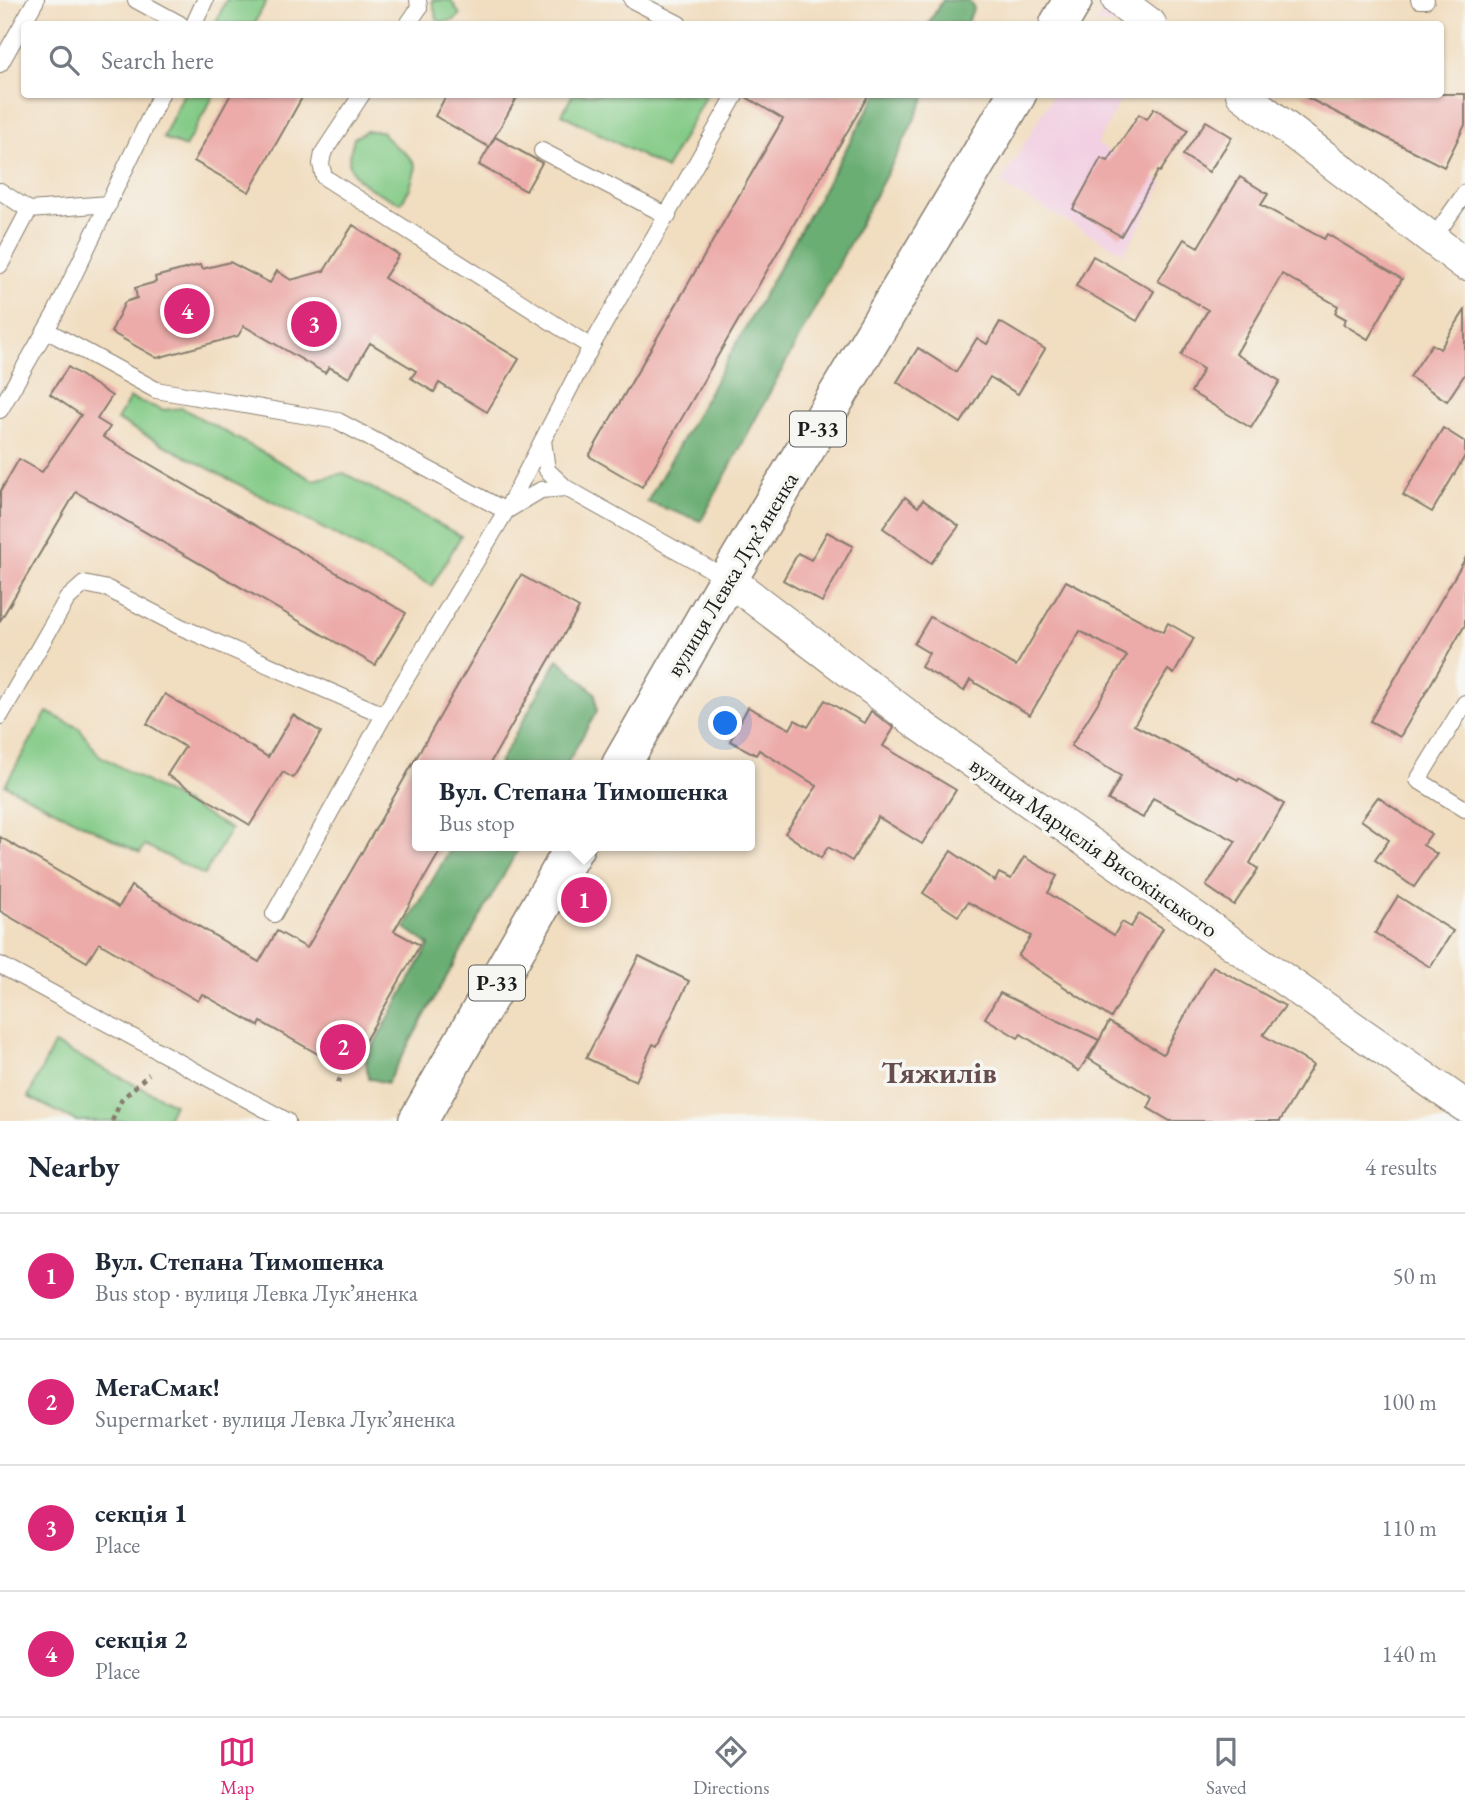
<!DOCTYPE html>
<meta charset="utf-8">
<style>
:root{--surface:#fff;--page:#f2f2f3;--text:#1f2937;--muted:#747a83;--line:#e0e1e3;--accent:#db2777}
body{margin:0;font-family:"EB Garamond",serif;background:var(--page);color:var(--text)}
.you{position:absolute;left:726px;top:724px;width:24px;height:24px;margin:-18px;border:5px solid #fff;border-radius:50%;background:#1a73e8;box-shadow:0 0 0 10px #1a73e833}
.badge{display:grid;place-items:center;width:46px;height:46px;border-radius:50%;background:var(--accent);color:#fff;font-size:23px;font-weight:700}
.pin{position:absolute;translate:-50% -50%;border:4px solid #fff;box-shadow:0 2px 7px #0006}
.popup{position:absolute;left:412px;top:760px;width:343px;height:91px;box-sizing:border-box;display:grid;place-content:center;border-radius:7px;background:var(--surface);filter:drop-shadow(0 2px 5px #0005);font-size:23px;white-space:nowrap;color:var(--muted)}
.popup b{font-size:26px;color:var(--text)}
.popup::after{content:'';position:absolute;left:50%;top:100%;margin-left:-14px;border:14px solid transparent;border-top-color:var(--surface)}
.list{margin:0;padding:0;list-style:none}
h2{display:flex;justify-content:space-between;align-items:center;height:91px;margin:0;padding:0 28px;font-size:30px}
h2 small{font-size:23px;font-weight:400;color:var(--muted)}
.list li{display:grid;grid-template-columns:46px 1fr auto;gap:21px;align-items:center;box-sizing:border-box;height:126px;padding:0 28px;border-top:2px solid var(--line)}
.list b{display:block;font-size:26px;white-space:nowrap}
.list p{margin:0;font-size:23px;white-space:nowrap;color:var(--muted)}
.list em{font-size:23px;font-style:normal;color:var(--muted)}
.icon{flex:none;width:38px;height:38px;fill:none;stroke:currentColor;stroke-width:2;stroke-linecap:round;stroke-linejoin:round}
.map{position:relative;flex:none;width:1465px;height:1121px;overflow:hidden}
.search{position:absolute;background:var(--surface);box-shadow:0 2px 5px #0004;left:21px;right:21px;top:21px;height:77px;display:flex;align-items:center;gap:18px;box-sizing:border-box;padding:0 24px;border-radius:7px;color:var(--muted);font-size:26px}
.sheet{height:595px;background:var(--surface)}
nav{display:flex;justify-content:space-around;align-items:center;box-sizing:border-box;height:98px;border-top:2px solid var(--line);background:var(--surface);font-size:19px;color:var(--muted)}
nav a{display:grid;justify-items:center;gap:4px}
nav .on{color:var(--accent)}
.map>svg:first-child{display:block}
</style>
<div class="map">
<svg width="1465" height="1121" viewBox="0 0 1465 1121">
<rect width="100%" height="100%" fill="#f6f6f2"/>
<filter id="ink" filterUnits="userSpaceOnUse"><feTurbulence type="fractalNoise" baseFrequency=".0143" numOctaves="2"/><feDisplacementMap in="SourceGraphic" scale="14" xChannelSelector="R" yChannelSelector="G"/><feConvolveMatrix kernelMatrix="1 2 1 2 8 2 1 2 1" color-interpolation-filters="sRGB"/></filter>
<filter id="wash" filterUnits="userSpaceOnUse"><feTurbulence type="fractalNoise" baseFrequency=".00686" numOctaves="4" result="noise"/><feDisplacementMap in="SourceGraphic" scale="28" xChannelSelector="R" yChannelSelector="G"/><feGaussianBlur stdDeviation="1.57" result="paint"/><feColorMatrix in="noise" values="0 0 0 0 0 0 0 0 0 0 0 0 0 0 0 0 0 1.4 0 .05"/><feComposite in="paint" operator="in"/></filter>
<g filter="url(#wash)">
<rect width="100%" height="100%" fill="#f1ddbf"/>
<g fill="#f2cfe2">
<polygon points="1106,5 1130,24 1096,24"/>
<polygon points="1054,94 1123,95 1097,144 1164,183 1124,253 1000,184"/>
</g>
<g fill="#83ca86" stroke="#507351" stroke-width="2">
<polygon points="226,0 267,0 254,24 215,24"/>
<polygon points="432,0 451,0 460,15 454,20 441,22 437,19"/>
<polygon points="573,94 706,94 706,95 666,169 562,114"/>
<polygon points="183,95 214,95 185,147 163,138"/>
<path d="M366,131H382C392,150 406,147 416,167L410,188L401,203C383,195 352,184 349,161C349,154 352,145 354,138Z"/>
<polygon points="130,398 163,410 182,408 313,480 344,473 461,536 432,586 117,420"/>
<polygon points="47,712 79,728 99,755 231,829 204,875 145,845 140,853 5,785"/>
<polygon points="54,1044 174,1104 166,1121 76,1121 28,1097"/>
</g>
<g fill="#6aae73" stroke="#436548" stroke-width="2">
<polygon points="943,0 968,0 974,8 966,24 928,24"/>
<polygon points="877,94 926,95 900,149 701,521 647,502"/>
<polygon points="558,659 595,693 597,711 566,765 498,765"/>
<polygon points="452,846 520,846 387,1083 368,1078 366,1059 429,945 405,928"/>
</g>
<g id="blocks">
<g fill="#ecaba8">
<polygon points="231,94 304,94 249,192 194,161"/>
<polygon points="447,94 519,94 489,147 435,116"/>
<polygon points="746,94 869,94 642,487 589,456 783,119 746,97"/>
<polygon points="1300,94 1465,94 1465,125 1444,167"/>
<polygon points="1154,108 1188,130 1160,172 1158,171 1121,236 1073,209 1101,158 1108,161 1139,114 1147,119"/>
<polygon points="1206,121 1232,137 1209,172 1183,155"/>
<polygon points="495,137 542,163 526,191 479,165"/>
<polygon points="1240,177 1268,194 1261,205 1324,239 1327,234 1402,279 1368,339 1343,324 1346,319 1335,313 1338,306 1282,274 1236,354 1280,381 1251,428 1191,392 1203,369 1181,355 1208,310 1158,281 1184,239 1198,247"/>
<polygon points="353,225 399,255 384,278 519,359 487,412 439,383 434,392 411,378 416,371 370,343 349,378 329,367 325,373 244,326 238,336 157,358 111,332 125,302 137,298 135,288 156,282 155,277 200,265 202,269 230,262 270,283 277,271 291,280 324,271"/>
<polygon points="1093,256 1154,291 1137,321 1076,286"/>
<polygon points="1465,310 1465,374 1447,401 1410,377 1432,344 1440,349"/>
<polygon points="1000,322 1045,349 1018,394 990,377 961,423 897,382 918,348 956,372 977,338 987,344"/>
<polygon points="68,367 112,396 97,419 110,427 103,437 406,613 375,665 76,492 0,621 0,492 19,459 42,472 81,415 50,394"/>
<polygon points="1443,428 1465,442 1465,456 1432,512 1403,495"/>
<polygon points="905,497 918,507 923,500 959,526 931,563 883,528"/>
<polygon points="827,532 853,546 822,602 783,580 798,553 811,560"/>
<polygon points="1465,559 1465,625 1400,737 1370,721"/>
<polygon points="521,575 579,608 489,765 418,765 418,846 443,846 394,931 420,945 354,1060 334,1063 261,1022 259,1026 202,994 198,1001 99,943 87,962 0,911 0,837 119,907 131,886 259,962 277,931 307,948"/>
<polygon points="1066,581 1163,632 1168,623 1194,638 1174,674 1168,670 1134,725 1238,780 1239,778 1284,804 1250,863 1258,869 1234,905 1206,886 1236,841 1153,798 1143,818 1108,800 1121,776 1071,746 1127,656 1080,631 1030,715 970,680 964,691 921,667 929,653 914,644 930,617 1016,666"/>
<polygon points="165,694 268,757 293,715 321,732 293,778 283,772 250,825 167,775 185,747 147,724"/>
<polygon points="825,700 864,723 871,711 894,728 883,746 956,790 922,844 878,817 852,861 828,847 821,858 785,833 817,786 759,750 756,755 730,741 748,707 790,729 795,720 808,727"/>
<polygon points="1378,797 1431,834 1423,845 1437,854 1414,887 1375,860 1389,840 1361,820"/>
<polygon points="951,851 995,881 999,873 1011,879 1024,857 1057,876 1048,893 1114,935 1122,922 1131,927 1139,914 1163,928 1111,1018 1018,956 1031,936 968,902 958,916 923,893"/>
<polygon points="1398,896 1453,931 1430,967 1375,933"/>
<polygon points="639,956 689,981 657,1046 653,1044 636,1081 586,1058"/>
<polygon points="1213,966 1285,1006 1263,1035 1313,1065 1280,1121 1170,1121 1148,1108 1153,1098 1089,1059 1109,1022 1163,1054"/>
<polygon points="1000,993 1099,1040 1079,1071 1021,1034 1018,1038 985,1018"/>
</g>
</g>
</g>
<g filter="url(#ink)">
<use href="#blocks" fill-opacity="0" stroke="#867c6e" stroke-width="2"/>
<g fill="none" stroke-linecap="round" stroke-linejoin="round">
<defs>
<g id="service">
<polyline points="136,0 180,24"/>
<polyline points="632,0 679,24"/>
<polyline points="1419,0 1426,0"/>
<polyline points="194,24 205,0"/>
<polyline points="408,24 419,8 418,0"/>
<polyline points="0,64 36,0"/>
<polyline points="362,94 323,153 321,164 324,177 591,347"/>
<polyline points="542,151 668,216"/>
<polyline points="0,191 29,210 109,204"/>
<polyline points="1432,240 1465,193"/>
<polyline points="0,265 29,210"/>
<polyline points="46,330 156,390 338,421 506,511 541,490 566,488 728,579"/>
<polyline points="0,410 55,314 161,94"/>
<polyline points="543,440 547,470 566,488"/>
<polyline points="1465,703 1418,780 1465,809"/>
<polyline points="0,716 67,599 84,584 108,589 181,627 384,715"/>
<polyline points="274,914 384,715 506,511 591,347 736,94"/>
<polyline points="0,965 287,1121"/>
</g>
<g id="minor">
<polyline points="1118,0 1150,24"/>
<polyline points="1242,94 1465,264"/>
<polyline points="728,579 920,725 1465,1106"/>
</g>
<g id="primary">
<polyline points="1059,24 1073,0"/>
<polyline points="621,765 728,579 1017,94"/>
<polyline points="418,1121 575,846"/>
</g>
</defs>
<use href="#service" stroke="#867c6e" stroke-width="18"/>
<use href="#minor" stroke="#867c6e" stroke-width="34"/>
<use href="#primary" stroke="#867c6e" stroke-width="41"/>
<g stroke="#867c6e" stroke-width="4.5" stroke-dasharray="5 5" stroke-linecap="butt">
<polyline points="338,1083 348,1061"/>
<polyline points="112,1121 122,1099 149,1074"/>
</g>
<use href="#service" stroke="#fff" stroke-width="16"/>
<use href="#minor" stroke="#fff" stroke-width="32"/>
<use href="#primary" stroke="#fff" stroke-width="38"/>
</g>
</g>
<g text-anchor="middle" stroke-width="7" stroke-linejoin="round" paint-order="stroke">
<g fill="#f6f6f2" stroke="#5d5d5c" stroke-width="2">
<rect x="790" y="411.5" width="56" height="35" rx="5"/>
<rect x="469" y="965.5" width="56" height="35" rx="5"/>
</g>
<g font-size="21" font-weight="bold" fill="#1c1c1c">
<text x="818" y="436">Р-33</text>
<text x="497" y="990">Р-33</text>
</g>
<g font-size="23" fill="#1c1c1c" stroke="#f6f6f2">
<text transform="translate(732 574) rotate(-59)" y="8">вулиця Левка Лукʼяненка</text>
<text transform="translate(1094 847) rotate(35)" y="8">вулиця Марцелія Високінського</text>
</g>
<g font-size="30" font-weight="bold" fill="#654e4d" stroke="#f6f6f2">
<text x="939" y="1083">Тяжилів</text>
</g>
</g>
</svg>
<div class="you"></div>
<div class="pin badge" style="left:584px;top:900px">1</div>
<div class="popup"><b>Вул. Степана Тимошенка</b>Bus stop</div>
<div class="pin badge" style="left:343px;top:1047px">2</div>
<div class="pin badge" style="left:314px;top:324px">3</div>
<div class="pin badge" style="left:187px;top:311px">4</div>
<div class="search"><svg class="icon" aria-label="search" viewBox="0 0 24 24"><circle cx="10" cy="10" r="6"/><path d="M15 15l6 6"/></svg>Search here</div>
</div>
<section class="sheet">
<h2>Nearby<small>4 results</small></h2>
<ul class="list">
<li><span class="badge">1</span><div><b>Вул. Степана Тимошенка</b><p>Bus stop · вулиця Левка Лукʼяненка</p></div><em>50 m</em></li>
<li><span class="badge">2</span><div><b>МегаСмак!</b><p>Supermarket · вулиця Левка Лукʼяненка</p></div><em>100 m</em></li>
<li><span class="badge">3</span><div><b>секція 1</b><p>Place</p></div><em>110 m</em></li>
<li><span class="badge">4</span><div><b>секція 2</b><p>Place</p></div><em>140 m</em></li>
</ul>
</section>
<nav>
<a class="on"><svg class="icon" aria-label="map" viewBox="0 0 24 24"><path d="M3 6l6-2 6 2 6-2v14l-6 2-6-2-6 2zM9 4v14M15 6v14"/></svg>Map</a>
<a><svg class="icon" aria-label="directions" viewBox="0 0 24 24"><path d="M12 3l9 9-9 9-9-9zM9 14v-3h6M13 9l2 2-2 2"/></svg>Directions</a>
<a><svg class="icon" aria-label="saved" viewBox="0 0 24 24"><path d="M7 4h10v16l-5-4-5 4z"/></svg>Saved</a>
</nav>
